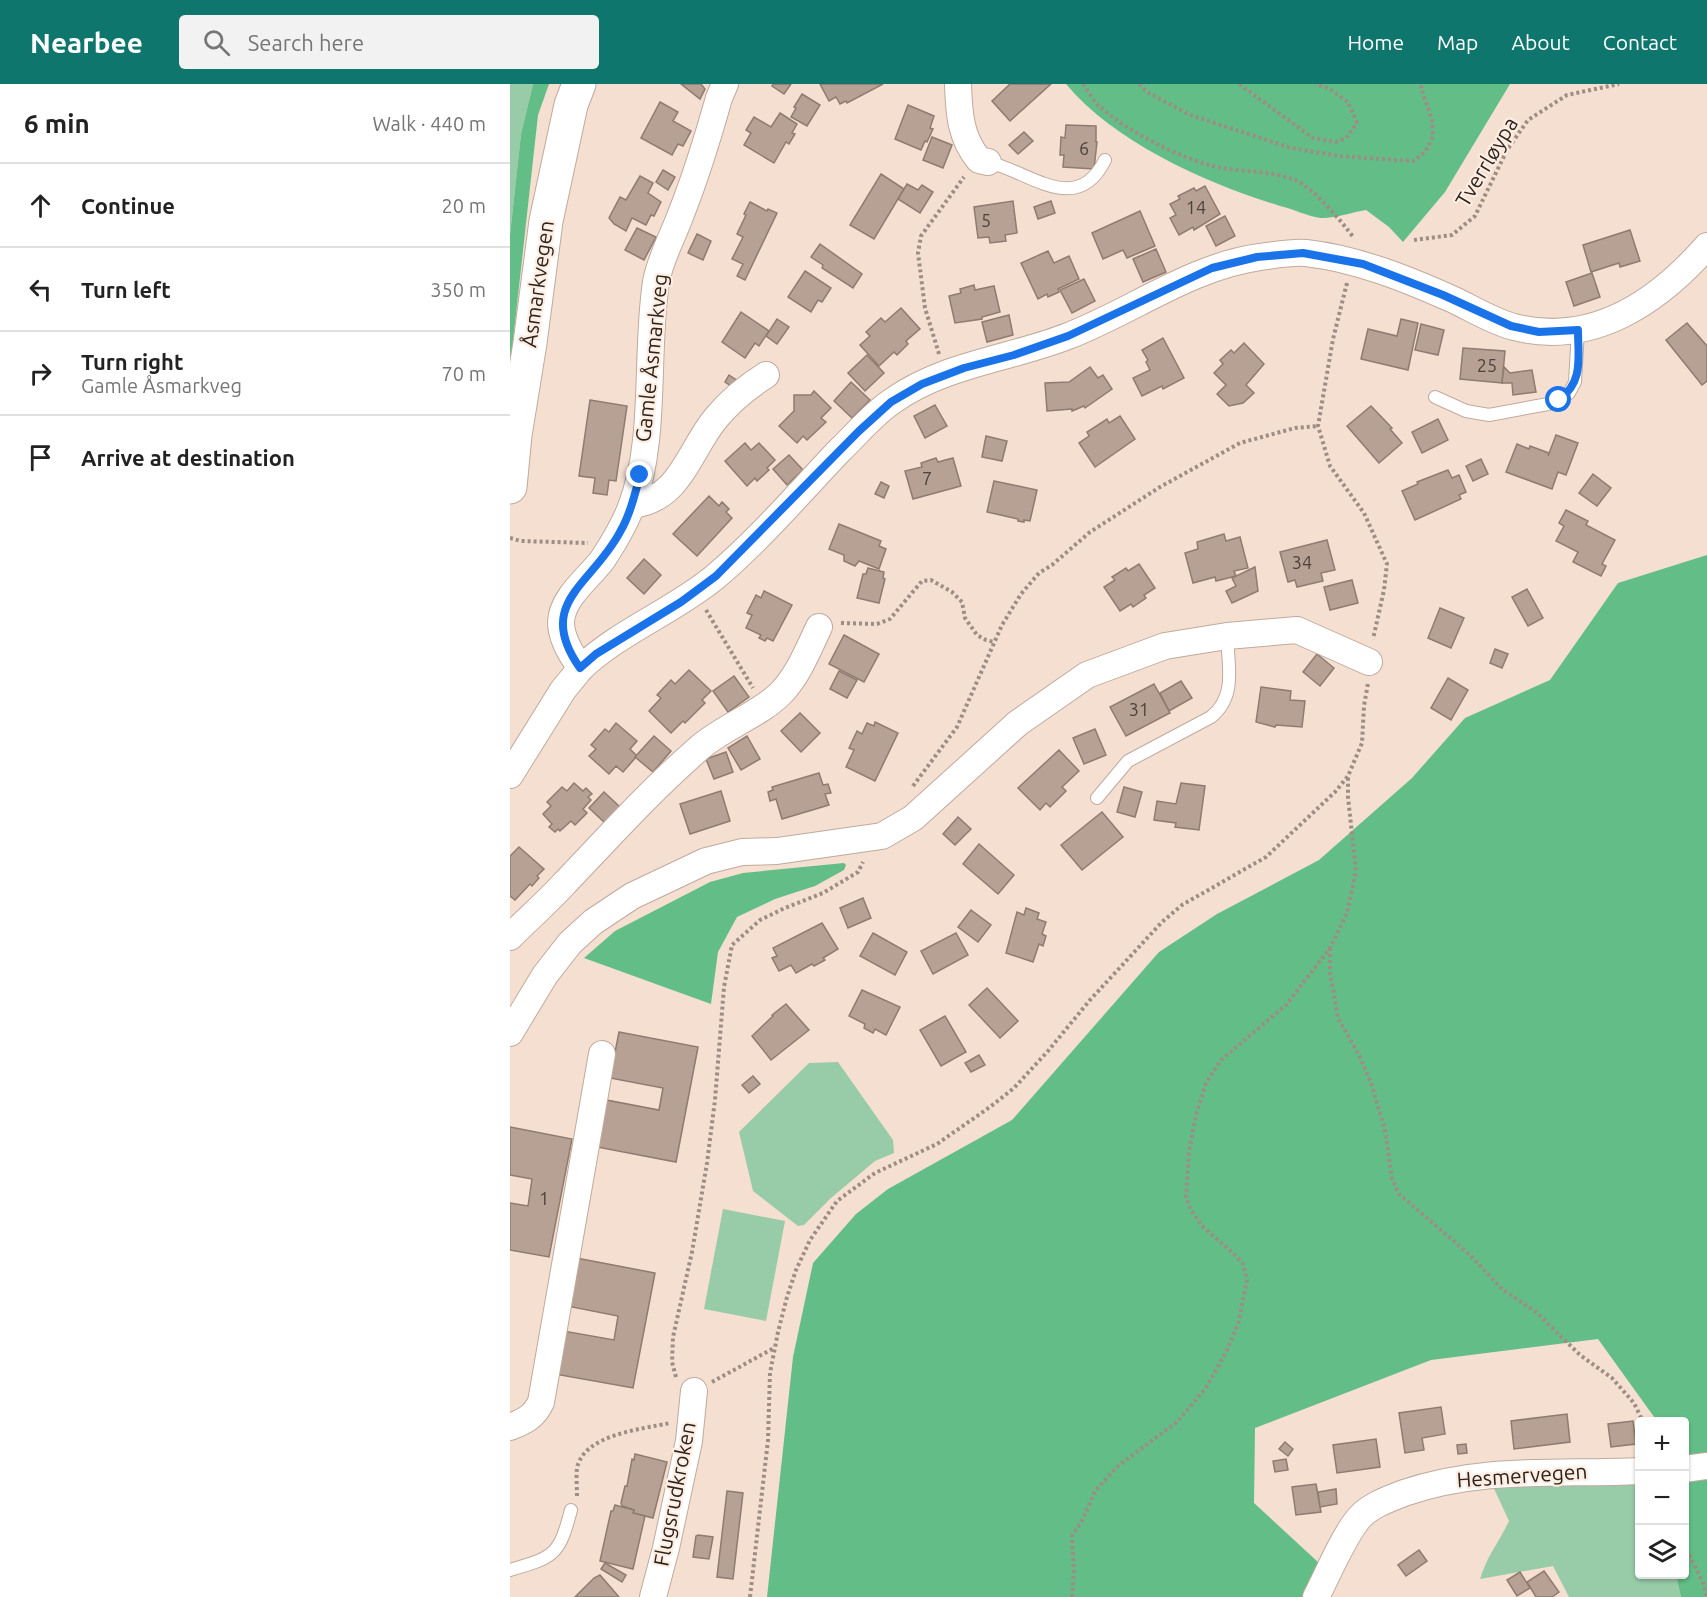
<!DOCTYPE html>
<meta charset="utf-8">
<style>
:root{--surface:#fff;--page:#f2f2f2;--text:#222;--muted:#767676;--line:#e0e0e0;--accent:#0f766e}
body{margin:0;font-family:Ubuntu,sans-serif;background:var(--page);color:var(--text)}
.controls{position:absolute;right:18px;bottom:18px;display:grid;overflow:hidden;border-radius:6px;box-shadow:0 2px 4px #0004}
.controls button{width:54px;height:54px;display:grid;place-items:center;padding:0;border:0;border-bottom:2px solid var(--line);background:var(--surface);color:var(--text);font:30px sans-serif}
.stop{position:absolute;width:18px;height:18px;margin:-14px;border:4px solid #1a73e8;border-radius:50%;background:#fff}
.stop.end{background:#1a73e8;border-color:#fff;box-shadow:0 2px 6px #0008}
.list{margin:0;padding:0;list-style:none}
h2{display:flex;justify-content:space-between;align-items:center;height:78px;margin:0;padding:0 24px;font-size:26px}
h2 small{font-size:20px;font-weight:400;color:var(--muted)}
.list li{display:grid;grid-template-columns:39px 1fr auto;gap:18px;align-items:center;box-sizing:border-box;height:84px;padding:0 24px;border-top:2px solid var(--line)}
.list b{display:block;font-size:22px;white-space:nowrap}
.list p{margin:0;font-size:20px;white-space:nowrap;color:var(--muted)}
.list em{font-size:20px;font-style:normal;color:var(--muted)}
.icon{flex:none;width:33px;height:33px;fill:none;stroke:currentColor;stroke-width:2;stroke-linecap:round;stroke-linejoin:round}
.map{position:relative;flex:none;width:1197px;height:1513px;overflow:hidden}
header{display:flex;align-items:center;gap:36px;box-sizing:border-box;height:84px;padding:0 30px;background:var(--accent);color:#fff}
header strong{font-size:28px}
nav{display:flex;gap:33px;margin-inline-start:auto;font-size:21px}
.search{width:420px;height:54px;background:var(--page);display:flex;align-items:center;gap:15px;box-sizing:border-box;padding:0 21px;border-radius:6px;color:var(--muted);font-size:22px}
main{display:flex}
aside{flex:1;background:var(--surface)}
.map>svg:first-child{display:block}
</style>
<header>
<strong>Nearbee</strong>
<div class="search"><svg class="icon" aria-label="search" viewBox="0 0 24 24"><circle cx="10" cy="10" r="6"/><path d="M15 15l6 6"/></svg>Search here</div>
<nav><a>Home</a><a>Map</a><a>About</a><a>Contact</a></nav>
</header>
<main>
<aside>
<h2>6 min<small>Walk · 440 m</small></h2>
<ul class="list">
<li><svg class="icon" aria-label="ahead" viewBox="0 0 24 24"><path d="M12 20V5M6 11l6-6 6 6"/></svg><div><b>Continue</b></div><em>20 m</em></li>
<li><svg class="icon" aria-label="left" viewBox="0 0 24 24"><path d="M17 20v-9H6M10 6l-5 5 5 5"/></svg><div><b>Turn left</b></div><em>350 m</em></li>
<li><svg class="icon" aria-label="right" viewBox="0 0 24 24"><path d="M7 20v-9h11M14 6l5 5-5 5"/></svg><div><b>Turn right</b><p>Gamle Åsmarkveg</p></div><em>70 m</em></li>
<li><svg class="icon" aria-label="arrive" viewBox="0 0 24 24"><path d="M6 21V4h12l-3 4 3 4H6"/></svg><div><b>Arrive at destination</b></div></li>
</ul>
</aside>
<div class="map">
<svg width="1197" height="1513" viewBox="0 0 1197 1513">
<rect width="100%" height="100%" fill="#f5dfd1"/>
<g fill="#98cca9">
<polygon points="0,0 23,0 11,50 0,151"/>
<polygon points="328,978 383,1056 384,1069 365,1077 321,1114 294,1141 288,1142 243,1107 229,1048 299,979"/>
<polygon points="213,1125 275,1137 256,1237 194,1225"/>
<path d="M1129,1392L1130,1490L1166,1491L1171,1513H1059L1043,1482L970,1495C977,1472 989,1458 999,1437L980,1396Z"/>
</g>
<g fill="#62be86">
<polygon points="23,0 39,0 28,31 0,284 0,151 11,50"/>
<path d="M556,0H1000L935,108L893,158L879,143L856,126C842,128 824,135 810,134C797,132 783,125 770,122C698,100 605,59 556,0Z"/>
<polygon points="1197,471 1197,1513 1171,1513 1166,1491 1174,1490 1174,1338 1147,1337 1088,1255 921,1276 745,1344 744,1419 809,1479 793,1513 257,1513 283,1273 303,1179 346,1130 378,1105 502,1036 649,868 707,830 809,776 902,694 955,634 1040,596 1108,499"/>
<polygon points="334,779 336,781 334,786 305,802 265,815 227,833 208,868 201,920 74,874 105,847 200,798 233,789"/>
</g>
<g fill="#b6a194" stroke="#8f7b6f" stroke-width="1.5">
<polygon points="171,0 191,0 195,5 190,15"/>
<polygon points="263,0 281,0 274,10 262,2"/>
<polygon points="310,0 373,0 337,19 336,17 330,20 326,13 319,17"/>
<polygon points="500,0 541,0 500,37 482,17"/>
<polygon points="292,10 310,21 297,42 281,33 286,24 284,23"/>
<polygon points="150,18 168,28 163,37 181,47 173,62 168,60 162,71 131,54"/>
<polygon points="398,21 424,32 420,44 423,45 417,58 415,57 411,66 385,55"/>
<polygon points="270,29 287,40 282,49 285,50 279,60 276,58 264,79 234,61 241,49 236,46 244,33 261,43"/>
<polygon points="556,41 586,42 586,58 587,58 584,85 553,83 554,71 550,71 551,53 555,54"/>
<polygon points="514,48 523,57 508,70 499,61"/>
<polygon points="422,53 442,61 433,84 413,76"/>
<polygon points="153,86 165,93 158,106 146,98"/>
<polygon points="371,90 394,105 364,155 340,141"/>
<polygon points="130,92 143,99 138,109 151,118 144,132 141,131 136,141 122,134 116,147 104,140 99,134 110,113 116,116"/>
<polygon points="397,100 408,106 412,101 423,108 410,129 388,115"/>
<polygon points="695,102 710,130 684,146 683,143 669,151 660,134 666,131 660,120 670,115 668,112 684,104 686,107"/>
<polygon points="503,117 507,149 495,151 496,157 480,159 479,153 468,154 464,123"/>
<polygon points="541,117 545,129 528,135 524,123"/>
<polygon points="240,118 257,127 258,125 267,129 235,196 227,192 233,180 222,175 233,153 227,150 236,131 234,130"/>
<polygon points="630,127 645,162 617,174 613,166 593,175 582,149"/>
<polygon points="715,132 725,152 706,162 696,142"/>
<polygon points="127,144 146,153 134,176 115,166"/>
<polygon points="1120,146 1130,177 1110,183 1109,179 1081,188 1073,161"/>
<polygon points="187,150 201,157 193,176 178,169"/>
<polygon points="310,160 352,190 343,204 312,184 313,181 301,173"/>
<polygon points="646,165 656,188 633,198 623,175"/>
<polygon points="538,167 544,179 559,172 569,195 548,205 549,208 538,213 537,210 528,215 511,179"/>
<polygon points="295,187 321,204 312,218 308,216 301,228 278,213"/>
<polygon points="1082,189 1090,213 1064,222 1056,198"/>
<polygon points="574,195 585,217 562,229 550,206"/>
<polygon points="464,201 465,206 484,202 490,228 472,233 472,235 445,239 439,212 451,209 450,205"/>
<polygon points="391,224 410,245 396,257 398,260 387,271 384,268 369,282 350,261 360,252 356,248 371,234 375,238"/>
<polygon points="231,228 259,247 249,262 245,259 235,274 212,258"/>
<polygon points="499,231 503,251 477,258 472,238"/>
<polygon points="267,235 279,243 267,260 256,252"/>
<polygon points="891,235 908,239 898,286 851,275 858,245 887,252"/>
<polygon points="1177,239 1197,262 1197,297 1192,301 1156,256"/>
<polygon points="911,240 934,246 928,271 905,266"/>
<polygon points="653,254 674,294 653,305 652,302 632,312 623,294 640,286 636,278 638,276 632,266"/>
<polygon points="734,259 754,280 736,301 744,309 733,319 719,322 707,310 716,301 704,289 713,280 710,276 721,266 724,269"/>
<polygon points="953,264 995,267 992,299 950,295"/>
<polygon points="357,271 374,289 355,307 338,289"/>
<polygon points="580,283 588,294 593,291 602,305 575,324 574,322 562,327 562,325 537,327 535,299 559,298"/>
<polygon points="994,283 1000,289 1022,286 1026,308 1003,311 1002,299 992,299"/>
<polygon points="219,291 228,297 224,304 215,298"/>
<polygon points="341,298 360,316 342,334 324,317"/>
<polygon points="304,307 321,324 311,334 316,338 297,356 293,352 287,359 269,342 284,327 284,311 301,311"/>
<polygon points="80,316 117,322 106,397 99,396 97,411 83,409 85,394 69,392"/>
<polygon points="425,321 437,342 415,354 404,332"/>
<polygon points="861,322 882,344 880,345 892,359 869,379 837,342"/>
<polygon points="610,332 625,355 585,383 569,359 579,352 577,348 597,335 599,339"/>
<polygon points="928,335 938,356 912,369 902,348"/>
<polygon points="1046,351 1068,359 1056,391 1048,388 1042,405 996,388 1007,360 1019,365 1020,362 1039,369 1038,372"/>
<polygon points="476,352 497,357 492,377 472,373"/>
<polygon points="235,359 241,366 249,359 265,376 257,384 259,386 247,397 245,394 237,402 215,377"/>
<polygon points="279,371 293,386 277,401 263,385"/>
<polygon points="426,374 428,378 443,374 451,402 403,415 395,387 412,383 411,379"/>
<polygon points="971,375 978,390 963,397 956,382"/>
<polygon points="938,386 942,394 949,391 956,408 949,411 951,415 905,436 892,407 908,400 907,398"/>
<polygon points="1083,390 1101,404 1087,422 1069,409"/>
<polygon points="484,397 527,406 520,437 514,436 514,438 508,437 508,435 477,428"/>
<polygon points="371,398 379,402 374,414 365,410"/>
<polygon points="199,412 209,422 212,418 219,425 216,428 222,434 187,472 163,450"/>
<polygon points="1056,426 1078,437 1076,441 1105,456 1092,480 1096,482 1091,492 1063,478 1068,468 1046,457 1054,442 1049,439"/>
<polygon points="329,440 371,457 369,462 376,465 369,485 349,477 345,482 334,477 334,471 319,465"/>
<polygon points="714,450 716,457 730,453 738,484 724,487 726,492 706,497 705,493 683,499 675,469 688,465 687,458"/>
<polygon points="817,456 825,486 811,489 813,497 787,503 785,496 778,498 770,468"/>
<polygon points="134,475 151,491 134,510 117,494"/>
<polygon points="629,480 645,504 634,511 636,514 623,523 621,520 610,527 594,503 605,496 602,493 616,484 618,487"/>
<polygon points="745,483 748,507 722,519 716,507 726,502 722,494"/>
<polygon points="358,484 374,488 373,494 375,495 369,519 347,514 353,490 356,490"/>
<polygon points="842,496 848,519 820,526 814,503"/>
<polygon points="1017,505 1033,534 1018,542 1002,513"/>
<polygon points="254,507 282,521 263,557 257,554 255,557 249,554 251,551 236,544 242,531 237,529 246,511 251,514"/>
<polygon points="930,524 954,534 941,564 918,554"/>
<polygon points="334,551 369,570 354,598 319,580"/>
<polygon points="985,565 998,570 992,584 980,579"/>
<polygon points="807,570 824,584 810,602 793,588"/>
<polygon points="179,586 201,607 192,616 195,619 175,639 173,637 161,649 139,627 151,614 147,611 161,596 165,600"/>
<polygon points="329,587 347,596 337,614 320,605"/>
<polygon points="224,592 239,613 218,628 203,607"/>
<polygon points="938,594 958,606 941,636 921,624"/>
<polygon points="671,597 682,614 659,627 650,609"/>
<polygon points="644,600 660,629 616,652 600,623"/>
<polygon points="751,603 781,607 780,616 795,617 792,643 766,641 765,643 746,638"/>
<polygon points="290,629 310,649 291,668 271,647"/>
<polygon points="365,638 388,649 365,697 336,683 344,666 339,664 347,647 352,650 357,639 364,642"/>
<polygon points="106,639 127,657 120,665 127,672 113,688 106,682 99,690 79,672 86,665 81,661 95,645 99,648"/>
<polygon points="585,645 596,671 574,680 563,654"/>
<polygon points="144,652 161,667 143,688 125,673"/>
<polygon points="237,652 250,675 231,686 218,664"/>
<polygon points="549,666 569,687 552,703 556,707 540,723 536,719 530,726 508,704"/>
<polygon points="216,668 223,688 204,695 196,675"/>
<polygon points="309,689 313,701 318,700 321,709 315,710 319,721 272,735 266,715 260,717 258,708 263,706 262,703"/>
<polygon points="64,699 73,707 76,704 82,710 78,713 81,716 73,725 77,729 65,741 61,737 50,747 48,745 45,748 39,743 42,740 33,730 41,722 37,718 52,703 57,707"/>
<polygon points="671,699 695,702 689,746 665,743 666,739 644,736 647,717 666,720"/>
<polygon points="614,703 632,708 625,733 607,728"/>
<polygon points="211,707 220,737 180,750 170,720"/>
<polygon points="94,708 110,723 95,739 79,724"/>
<polygon points="592,728 613,753 572,786 551,761"/>
<polygon points="448,733 461,745 445,761 433,750"/>
<polygon points="469,760 504,791 488,810 453,780"/>
<polygon points="9,763 34,785 27,792 29,794 22,802 20,800 5,816 0,812 0,772"/>
<polygon points="353,814 361,834 338,844 330,824"/>
<polygon points="516,824 529,829 527,835 536,838 532,850 536,852 533,862 529,860 523,878 496,869 507,828 514,831"/>
<polygon points="461,826 481,841 468,858 448,843"/>
<polygon points="312,839 328,865 313,874 315,876 304,882 302,880 286,889 281,881 269,887 262,874 267,872 263,864"/>
<polygon points="363,849 397,868 385,891 350,872"/>
<polygon points="446,849 458,871 423,890 411,867"/>
<polygon points="477,904 508,937 490,954 459,921"/>
<polygon points="352,906 390,923 376,951 365,945 363,949 354,944 355,940 339,932"/>
<polygon points="276,920 299,946 261,976 242,952 263,932 262,931"/>
<polygon points="435,932 456,968 431,982 410,946"/>
<polygon points="109,948 188,963 166,1078 87,1063 96,1016 149,1026 153,1004 100,994"/>
<polygon points="469,971 475,981 461,988 455,979"/>
<polygon points="243,992 250,1000 239,1009 232,1001"/>
<polygon points="0,1043 62,1055 39,1173 0,1166 0,1119 18,1122 22,1095 0,1091"/>
<polygon points="61,1173 145,1189 123,1304 39,1289 48,1246 104,1256 108,1232 52,1221"/>
<polygon points="931,1323 935,1350 912,1354 914,1366 895,1369 889,1329"/>
<polygon points="1057,1330 1060,1358 1004,1365 1001,1337"/>
<polygon points="1123,1337 1126,1360 1101,1363 1098,1340"/>
<polygon points="866,1355 870,1383 827,1389 823,1361"/>
<polygon points="775,1358 783,1365 778,1372 769,1365"/>
<polygon points="956,1360 957,1369 948,1370 947,1361"/>
<polygon points="125,1370 157,1378 143,1434 123,1429 124,1426 112,1422 111,1419 115,1402 117,1402 122,1375 124,1376"/>
<polygon points="776,1375 778,1386 765,1388 763,1377"/>
<polygon points="806,1400 811,1428 786,1431 782,1403"/>
<polygon points="826,1405 827,1420 810,1423 808,1408"/>
<polygon points="217,1407 233,1409 223,1495 207,1493"/>
<polygon points="105,1421 124,1426 123,1429 135,1432 123,1485 90,1477 101,1427 103,1427"/>
<polygon points="188,1451 203,1453 199,1475 183,1473 186,1452"/>
<polygon points="909,1466 917,1477 896,1492 888,1481"/>
<polygon points="95,1479 116,1491 112,1498 91,1485"/>
<polygon points="1034,1487 1049,1508 1042,1513 1026,1513 1017,1498"/>
<polygon points="1010,1488 1020,1504 1007,1512 997,1496"/>
<polygon points="90,1491 109,1513 65,1513 84,1494"/>
</g>
<g fill="none" stroke-linecap="round" stroke-linejoin="round">
<defs>
<g id="service">
<path d="M478,78C520,88 567,133 595,76"/>
<polyline points="925,313 956,327 979,331 1038,320 1049,316 1059,309 1065,298 1068,246"/>
<path d="M587,714L618,677L701,633C727,612 718,582 717,552"/>
<path d="M0,1486C44,1473 49,1472 61,1426"/>
</g>
<g id="minor">
<path d="M448,0C449,29 450,53 469,76L478,78"/>
<path d="M122,421C171,415 178,368 206,334C220,317 237,303 256,291"/>
<path d="M71,584C110,547 164,527 205,493C249,456 290,408 329,367C346,351 362,331 381,318C433,280 500,275 558,252C621,228 682,182 750,173C764,171 781,168 796,169C848,175 897,195 944,216C963,225 984,238 1004,243C1082,263 1148,218 1197,162"/>
<path d="M0,691L53,606L71,584C62,572 51,554 51,538C52,513 79,494 93,475C104,458 114,442 121,423C147,356 135,270 146,198C150,175 163,152 171,130C186,92 198,53 209,14L215,0"/>
<path d="M0,853C17,836 35,820 52,802C96,756 139,708 187,666C212,643 246,633 270,610C288,592 298,566 309,543"/>
<polyline points="0,949 35,891 60,859 83,838 122,812 196,777 232,768 267,767 372,752 403,734 508,639 577,591 655,562 717,552 787,546 859,578"/>
<path d="M0,1343C15,1337 24,1333 31,1318L92,970"/>
<polyline points="1174,1385 1197,1382"/>
<polyline points="143,1513 156,1464 179,1357 184,1307"/>
<path d="M806,1513C817,1492 835,1449 850,1433C861,1421 879,1415 894,1409C972,1382 1049,1391 1130,1387"/>
</g>
<polyline id="secondary" points="0,403 5,351 20,259 36,137 61,21 69,0"/>
</defs>
<use href="#service" stroke="#bfaa9d" stroke-width="14"/>
<use href="#minor" stroke="#bfaa9d" stroke-width="28"/>
<use href="#secondary" stroke="#bfaa9d" stroke-width="35"/>
<g stroke="#9d8d83" stroke-width="4" stroke-dasharray="3 3" stroke-linecap="butt">
<path d="M573,0C578,7 583,16 589,22C618,48 674,77 712,84C736,88 762,87 785,96C804,104 831,137 844,154"/>
<polyline points="629,0 637,8 680,31 781,64 828,72 903,77 915,68 923,53 922,36 911,4 913,0"/>
<polyline points="729,0 803,54 826,58 836,54 847,39 838,18 818,4 805,0"/>
<polyline points="904,156 942,151 965,132 997,66 1018,36 1057,11 1109,0"/>
<polyline points="837,199 823,255 808,342 820,382 854,429 877,480 874,506 863,555"/>
<polyline points="429,270 415,224 408,169 411,152 454,93"/>
<polyline points="0,454 11,457 78,459"/>
<polyline points="196,526 243,604"/>
<polyline points="331,539 367,540 380,535 412,497 421,496 442,508 452,518 455,534 467,551 476,556 484,558"/>
<polyline points="403,702 447,643 492,541 511,510 529,489 542,481 580,448 650,403 730,359 785,344 808,342"/>
<polyline points="820,864 820,888 828,934 850,973 861,999 875,1046 882,1095 889,1110 961,1172 992,1205 1026,1228 1070,1271 1102,1294 1124,1319 1133,1338"/>
<polyline points="166,1293 162,1278 163,1253 182,1168 197,1079 205,1016 214,903 222,861 250,836 275,824 313,809 348,788 353,778"/>
<polyline points="202,1298 264,1264"/>
<path d="M67,1412C67,1403 66,1393 67,1384C74,1350 133,1345 160,1339"/>
<polyline points="1174,1460 1193,1499 1197,1513"/>
<polyline points="240,1513 258,1356 260,1289 268,1248 277,1213 286,1186 300,1156 327,1117 365,1089 427,1060 480,1023 504,1004 538,967 580,916 652,838 672,821 756,773 825,708 838,692 852,659 854,622 858,599"/>
<polyline points="562,1513 564,1487 562,1452 574,1433 585,1407 608,1382 667,1338 696,1304 715,1270 728,1240 737,1196 733,1180 723,1169 693,1143 680,1125 676,1113 679,1067 686,1031 696,999 711,976 776,921 820,864 837,829 846,787 838,713 838,692"/>
</g>
<use href="#service" stroke="#fff" stroke-width="12"/>
<use href="#minor" stroke="#fff" stroke-width="26"/>
<use href="#secondary" stroke="#fff" stroke-width="33"/>
</g>
<g fill="none" stroke-linecap="round" stroke-linejoin="round">
<path stroke="#1a73e8" stroke-width="8" d="M130,391C125,410 120,431 110,448C82,501 24,519 70,584L86,570L171,518L206,492L349,347L381,318L412,300L454,284L504,271L558,252L702,184L747,173L793,169L853,180L933,211L1001,242L1029,248L1068,246C1068,274 1074,297 1049,316"/>
</g>
<g text-anchor="middle" stroke-width="4.5" stroke-linejoin="round" paint-order="stroke">
<g font-size="18" fill="#4e423c">
<text x="574" y="71">6</text>
<text x="686" y="130">14</text>
<text x="476" y="143">5</text>
<text x="977" y="288">25</text>
<text x="417" y="401">7</text>
<text x="792" y="485">34</text>
<text x="629" y="632">31</text>
<text x="34" y="1121">1</text>
</g>
<g font-size="21" fill="#2b231e" stroke="#ffede2">
<text transform="translate(977 78) rotate(-59)" y="7">Tverrløypa</text>
<text transform="translate(28 200) rotate(-82)" y="7">Åsmarkvegen</text>
<text transform="translate(142 274) rotate(-84)" y="7">Gamle Åsmarkveg</text>
<text transform="translate(1012 1392) rotate(-4)" y="7">Hesmervegen</text>
<text transform="translate(165 1410) rotate(-79)" y="7">Flugsrudkroken</text>
</g>
</g>
</svg>
<div class="controls">
<button>+</button>
<button>−</button>
<button><svg class="icon" aria-label="layers" viewBox="0 0 24 24"><path d="M12 4l9 5-9 5-9-5zM3 14l9 5 9-5"/></svg></button>
</div>
<div class="stop" style="left:1049px;top:316px"></div>
<div class="stop end" style="left:130px;top:391px"></div>
</div>
</main>
